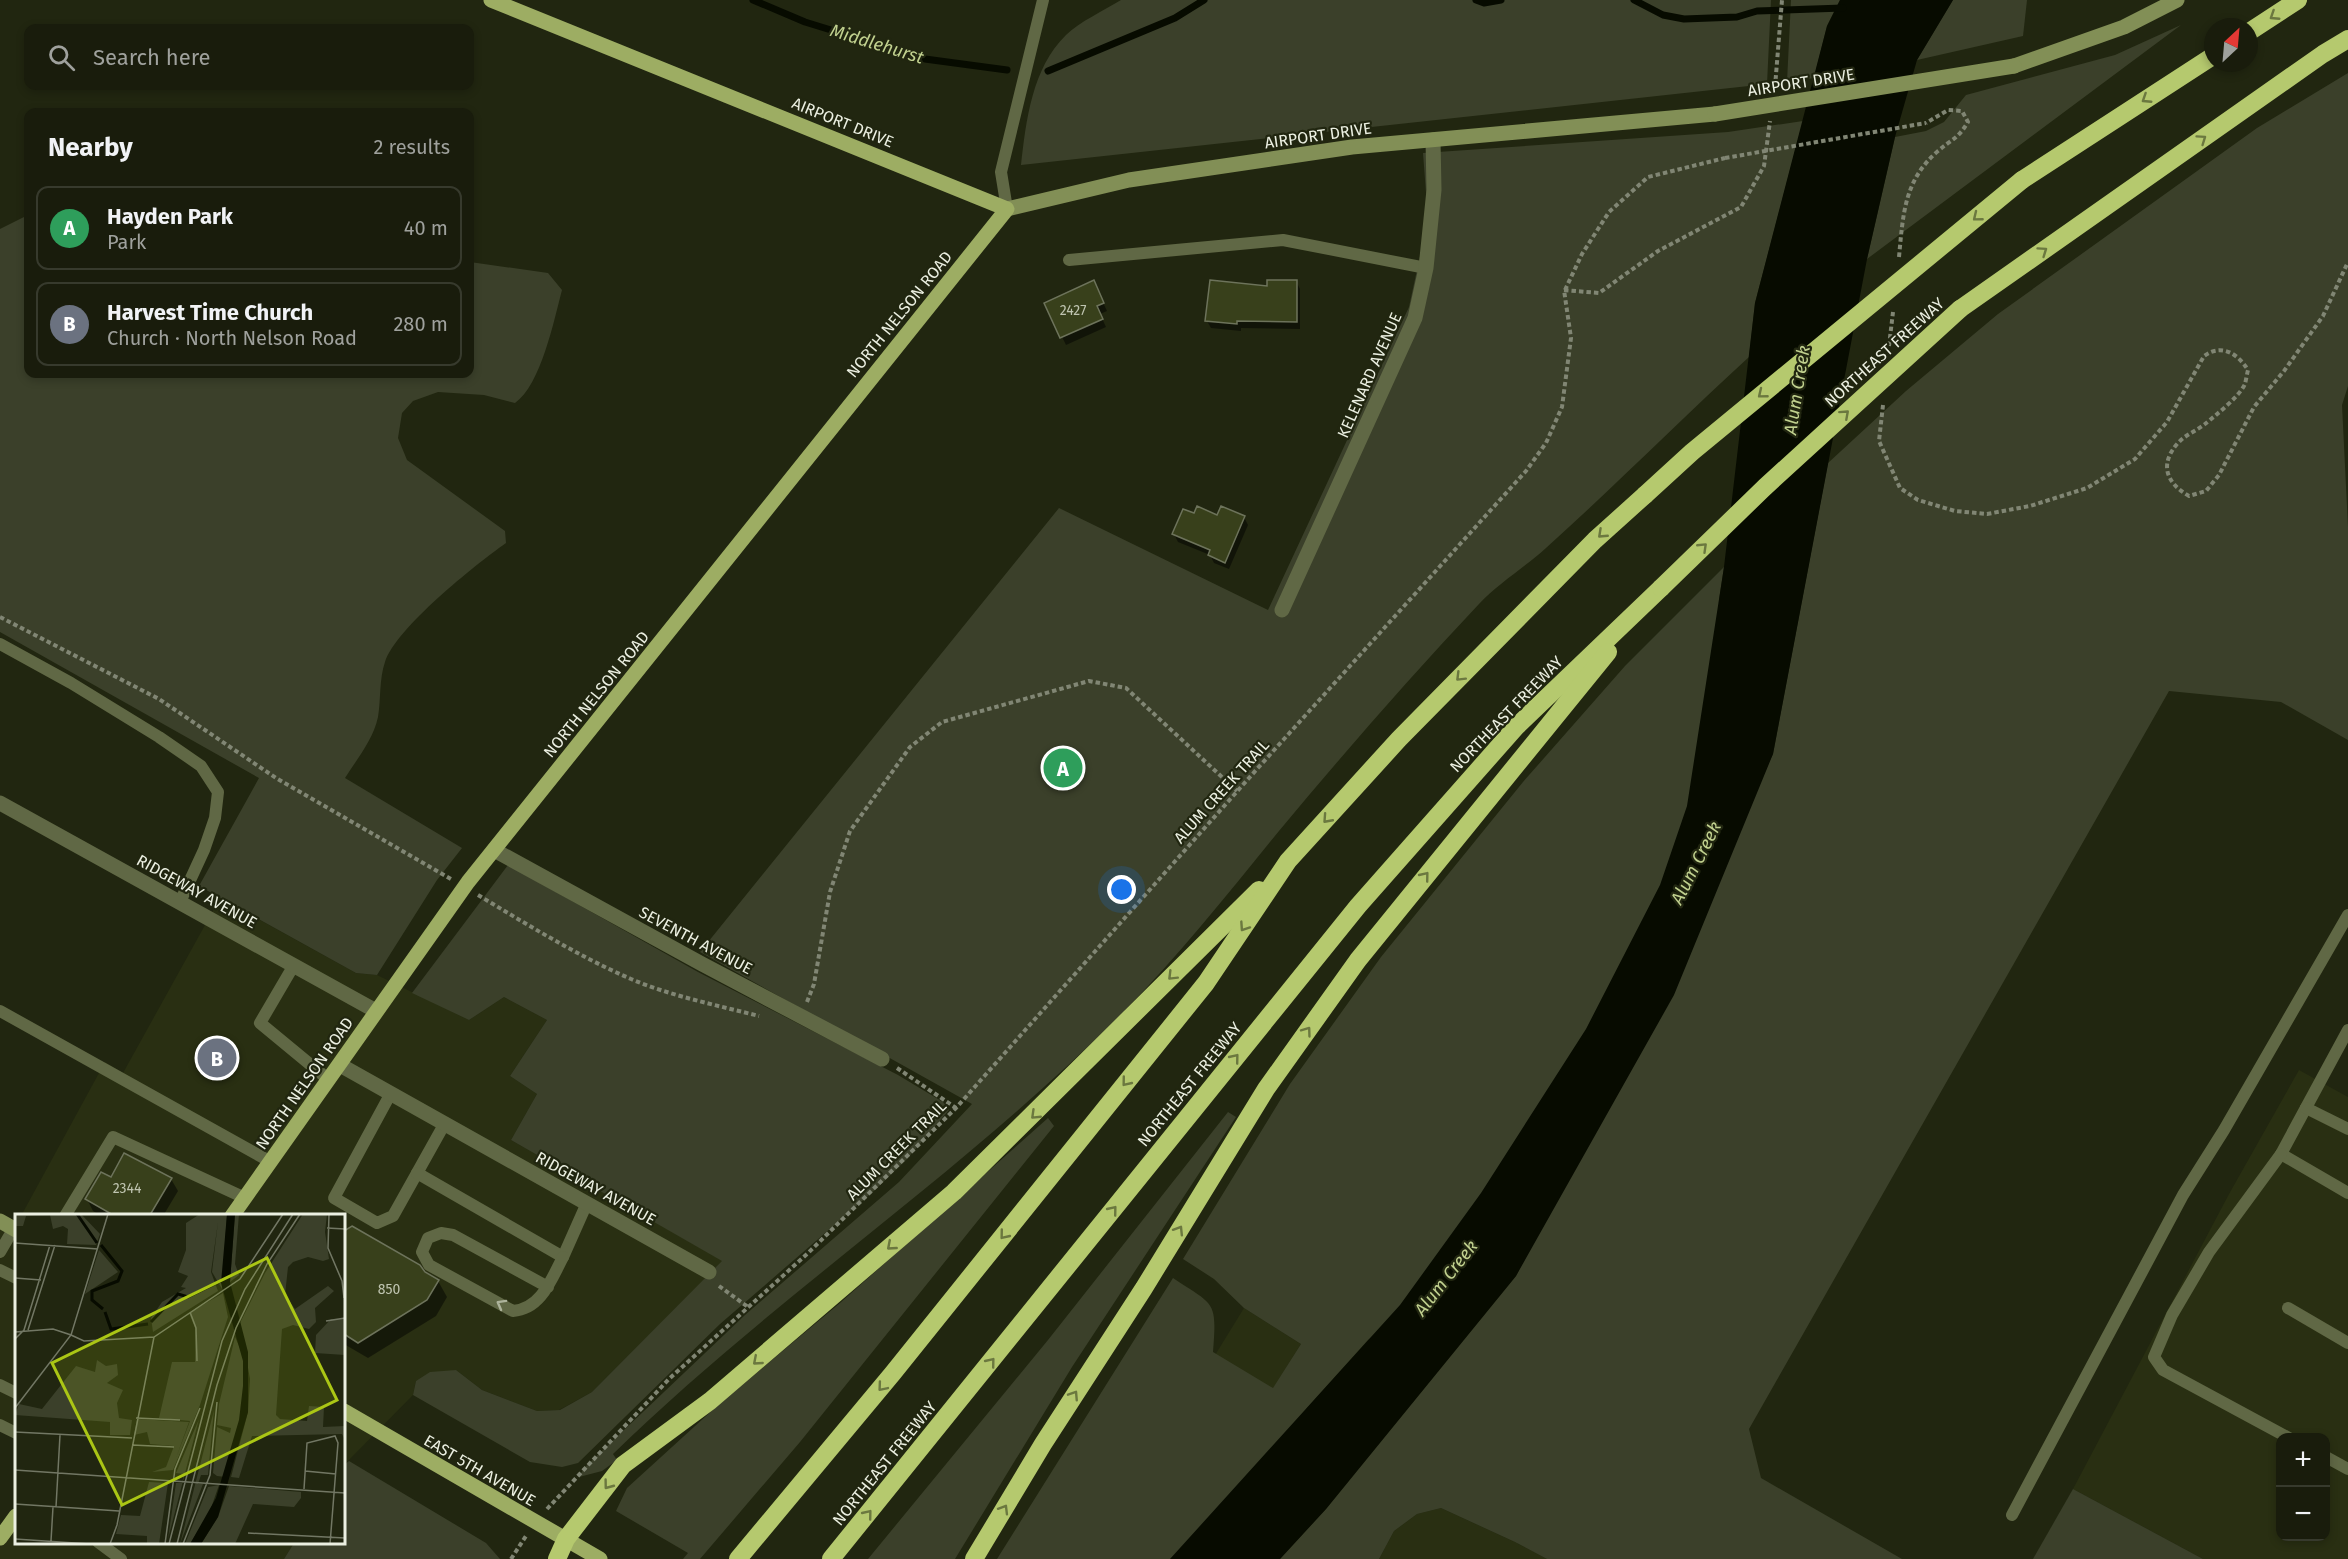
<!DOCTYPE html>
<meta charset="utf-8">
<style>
:root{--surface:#191c0c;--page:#26291a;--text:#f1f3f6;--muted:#9fa19d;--line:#373a2d;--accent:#1a73e8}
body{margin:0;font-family:"Fira Sans",sans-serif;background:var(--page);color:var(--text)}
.controls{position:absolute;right:18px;bottom:18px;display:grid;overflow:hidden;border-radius:12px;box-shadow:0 3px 9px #0003}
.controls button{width:54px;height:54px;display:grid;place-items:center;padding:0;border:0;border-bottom:2px solid var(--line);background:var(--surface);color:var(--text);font:30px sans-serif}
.compass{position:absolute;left:2204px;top:18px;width:54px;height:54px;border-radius:50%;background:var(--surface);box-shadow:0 3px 9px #0003;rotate:26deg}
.you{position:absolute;left:1122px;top:890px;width:21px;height:21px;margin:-15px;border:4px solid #fff;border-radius:50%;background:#1a73e8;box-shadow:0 0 0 9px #1a73e833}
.badge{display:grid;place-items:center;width:39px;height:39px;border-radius:50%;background:var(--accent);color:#fff;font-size:20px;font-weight:700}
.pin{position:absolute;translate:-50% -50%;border:3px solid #fff;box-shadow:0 2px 6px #0006}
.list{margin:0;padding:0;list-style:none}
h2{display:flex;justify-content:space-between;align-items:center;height:78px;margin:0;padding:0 24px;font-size:26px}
h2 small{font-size:20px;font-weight:400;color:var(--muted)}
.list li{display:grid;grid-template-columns:39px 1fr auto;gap:18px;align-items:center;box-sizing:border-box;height:84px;margin:0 12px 12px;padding:0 12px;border:2px solid var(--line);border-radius:12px}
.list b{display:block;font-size:22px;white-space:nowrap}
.list p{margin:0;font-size:20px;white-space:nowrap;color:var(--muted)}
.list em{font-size:20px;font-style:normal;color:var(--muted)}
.icon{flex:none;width:33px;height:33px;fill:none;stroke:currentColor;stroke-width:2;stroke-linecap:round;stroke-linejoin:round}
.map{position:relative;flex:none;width:2348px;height:1559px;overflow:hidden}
.search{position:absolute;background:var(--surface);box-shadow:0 3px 9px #0003;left:24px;top:24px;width:450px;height:66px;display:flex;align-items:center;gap:15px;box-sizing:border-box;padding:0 21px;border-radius:12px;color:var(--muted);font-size:22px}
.panel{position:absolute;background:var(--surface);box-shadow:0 3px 9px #0003;left:24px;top:108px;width:450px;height:270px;border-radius:12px}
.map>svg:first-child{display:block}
</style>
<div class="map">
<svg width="2348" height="1559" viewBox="0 0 2348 1559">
<rect width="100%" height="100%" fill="#212610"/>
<g fill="#292f12" fill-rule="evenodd">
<polygon points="220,898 356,973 377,975 469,1020 504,997 547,1020 510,1076 537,1094 511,1140 723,1261 592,1392 559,1410 537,1411 482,1390 456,1370 416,1381 413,1395 344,1465 344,1216 21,1216 105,1062 123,1073"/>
<path d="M2299,1070L2348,1097V1559H2203L2073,1489L2229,1194ZM2280,1438H2326V1536H2280Z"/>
<polygon points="0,1218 16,1224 16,1435 0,1426"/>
<polygon points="1244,1308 1301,1344 1269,1395 1212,1360"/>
<polygon points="1441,1508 1515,1542 1547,1559 1379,1559 1394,1531 1417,1514"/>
<polygon points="16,1517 16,1542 294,1543 284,1559 0,1559 0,1540"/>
</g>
<g fill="#3b402a">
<path d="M1121,0H1771L1767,84L1021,165C1026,121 1032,68 1066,35C1079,22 1105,10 1121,0Z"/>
<polygon points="1791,0 1840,0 1827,26 1814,78 1787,82"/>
<polygon points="1953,0 2027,0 2023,36 1917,60"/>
<polygon points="2181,25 1867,259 1895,137 1926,131 1944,122 1966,95 2115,55"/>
<polygon points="2348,73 2348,386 2342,405 2348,527 2348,740 2281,702 2169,691 1749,1429 1761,1478 1902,1559 1547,1559 1515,1542 1441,1508 1417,1514 1394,1531 1379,1559 1280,1559 1326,1509 1516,1276 1773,754 1828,463 1906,391 1998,314 2257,128"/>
<path d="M1803,121L1755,303L1749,357C1680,420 1615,486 1546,548C1525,567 1499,583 1479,604C1410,677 1344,753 1279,831C1229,892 1180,955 1124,1011C965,1172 775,1296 613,1454L617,1460L602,1471L579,1477L584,1468L745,1315L899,1182L972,1104L700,952L1059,508L1268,610L1409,307L1428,219L1423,153L1728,132Z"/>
<path d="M28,215V374H470V262L548,273L562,290C554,320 541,385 515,403L484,395L438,392L413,401L402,413L398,438L407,460L505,531L506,543C475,565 396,628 385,662C379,679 381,700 378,717C373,740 357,759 345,778L462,848L437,880L377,975L356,973L199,886L259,778L0,632V229Z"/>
<path d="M1724,567L1719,600L1717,826L1467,1257L1368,1340L1307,1408L1208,1559H997L1173,1278C1215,1306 1217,1300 1213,1352L1273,1388L1301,1344L1244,1308L1214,1279L1183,1259L1290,1084L1381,957L1523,782L1625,666Z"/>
<polygon points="508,865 698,972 898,1075 943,1102 949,1110 907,1159 876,1189 720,1324 578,1463 562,1467 530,1462 413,1395 416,1381 430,1372 456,1370 482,1390 537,1411 560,1410 592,1392 722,1261 511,1140 537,1094 510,1076 547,1020 504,997 469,1020 412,993"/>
<polygon points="1228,1112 1236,1117 1072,1367 955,1559 868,1559 1048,1340"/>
<polygon points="1048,1118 1054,1126 800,1442 700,1559 683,1559 688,1553 616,1511 627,1488 717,1406 840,1303"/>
<polygon points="349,1461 486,1543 500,1559 284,1559 294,1543 344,1542 344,1465"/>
<polygon points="2073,1489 2203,1559 2033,1559"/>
</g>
<polygon fill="#070b00" points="1840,0 1953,0 1917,60 1895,137 1867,259 1773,754 1674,995 1516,1276 1326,1509 1280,1559 1170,1559 1400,1305 1481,1193 1586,1029 1660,885 1687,806 1724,567 1755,303 1827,26"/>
<g fill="#0007">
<polygon points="1296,281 1300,289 1300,329 1241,328 1241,331 1211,328 1207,321 1269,287"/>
<polygon points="1097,290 1107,311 1100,314 1106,327 1066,345 1046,304"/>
<polygon points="1195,515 1244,517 1248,525 1229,569 1214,563 1210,555 1178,542 1174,534"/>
<polygon points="111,1178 171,1179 178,1191 163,1216 101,1216 93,1211 87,1199"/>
<polygon points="352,1227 438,1281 447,1297 436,1316 368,1358 344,1344 344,1232"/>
</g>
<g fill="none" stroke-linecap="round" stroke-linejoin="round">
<g stroke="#070b00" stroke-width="7">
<polyline points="753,0 805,22 925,59 1007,70"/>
<polyline points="1476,0 1484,3 1501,0"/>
<polyline points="1634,0 1663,15 1684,19 1737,17 1757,11 1843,8"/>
<polyline points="1048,71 1175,18 1204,0"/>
</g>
</g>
<g fill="#38401b" stroke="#6d735b" stroke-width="1.5">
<polygon points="1094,280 1104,303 1097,306 1103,319 1060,338 1044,303"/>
<polygon points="1210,280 1267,286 1267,280 1297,280 1297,322 1237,321 1237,324 1205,321"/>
<polygon points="1197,506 1217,515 1221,506 1245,516 1225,563 1208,555 1210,550 1172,534 1183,509 1194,513"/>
<polygon points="124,1153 172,1178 150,1215 113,1215 85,1199 101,1172 111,1177"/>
<polygon points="352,1226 420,1265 425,1272 439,1280 427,1300 358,1343 344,1334 344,1231"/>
</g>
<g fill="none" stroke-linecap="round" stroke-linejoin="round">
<g stroke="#818674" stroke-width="4" stroke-dasharray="4.5 3" stroke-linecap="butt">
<polyline points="1775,87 1782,0"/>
<path d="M1899,257C1903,215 1904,180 1938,151C1953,138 1957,140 1968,122L1962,111L1948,110L1926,123"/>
<polyline points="1564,290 1599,293 1658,251 1741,207 1764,166 1770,121"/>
<polyline points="1565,290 1582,254 1609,212 1648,177 1725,158"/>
<polyline points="1889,346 1893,312"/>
<path d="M1883,405L1879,441L1900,488L1918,500L1955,511L1987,514L2030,506L2087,488L2135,459L2167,422L2204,356C2222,343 2238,354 2248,370C2247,374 2246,380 2245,384C2239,397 2216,415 2205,424C2196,431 2185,435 2178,443C2159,464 2166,483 2189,496L2206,491L2219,475L2254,407L2284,371L2323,316L2348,262"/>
<polyline points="0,617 159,699 276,778 451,879"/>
<path d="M478,895C528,925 578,956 631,979C671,996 716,1005 759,1016"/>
<polyline points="807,1002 814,984 830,892 850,831 910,747 942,722 1089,681 1126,688 1237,791"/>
<polyline points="897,1068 956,1108"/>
<polyline points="719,1286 748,1307"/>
<polyline points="547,1509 669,1379 807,1254 956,1108 1257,769 1526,471 1546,443 1562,407 1571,338 1564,290"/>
<polyline points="511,1559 526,1536"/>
</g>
<g stroke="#606845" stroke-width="12">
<polyline points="1007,209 1001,172 1043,0"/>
<polyline points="1069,260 1283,240 1426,268"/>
<polyline points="0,644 71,683 159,737 201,766 218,792 215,818 204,850 180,902"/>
<polyline points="294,965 260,1023 329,1080"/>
<polyline points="0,1011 271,1162"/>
<polyline points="2348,1030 2281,1154 2348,1193"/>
<polyline points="391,1093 334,1198 377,1223 393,1216 445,1123"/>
<polyline points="2306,1108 2348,1129"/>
<polyline points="2281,1154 2209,1252 2172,1315 2154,1357 2163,1370 2289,1438"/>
<polyline points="417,1173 563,1257 587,1203"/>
<polyline points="65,1216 113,1137 245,1198"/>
<polyline points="0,1252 14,1228"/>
<polyline points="0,1270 16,1278"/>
<path d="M548,1287L453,1235L441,1233L428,1238L422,1252L429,1265L513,1311C541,1309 551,1280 563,1257"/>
<polyline points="2288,1308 2348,1343"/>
<polyline points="0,1385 16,1393"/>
<polyline points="0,1425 16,1433"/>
<polyline points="2326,1457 2348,1469"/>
<polyline points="2012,1515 2183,1195 2224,1130 2348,915"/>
<polyline points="98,1542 121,1559"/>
</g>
<g stroke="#606845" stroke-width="15">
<polyline points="1282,610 1415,318 1426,268 1434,190 1433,140"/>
<polyline points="0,803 376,1011"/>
<polyline points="494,850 702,964 882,1059"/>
<polyline points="340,1065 709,1272"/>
</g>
<g stroke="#828f56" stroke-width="15">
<polyline points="2014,66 2124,27 2177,0"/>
<polyline points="1007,209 1129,180 1352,147 1715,114"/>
<polyline points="0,1221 16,1230"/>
</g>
<g stroke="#9dad63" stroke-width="15">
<polyline points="232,1216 468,882 1007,209 491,0"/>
<polyline points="344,1411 600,1559"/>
<polyline points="0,1538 16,1516"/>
</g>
<g stroke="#b5c96e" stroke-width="18">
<polyline points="2249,32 2298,0"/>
<polyline points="2022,180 2213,56"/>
<polyline points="1960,309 2323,54 2348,39"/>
<polyline points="557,1559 566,1539 623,1465 710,1401 954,1192 1259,890"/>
<polyline points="738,1559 893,1373 1206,983 1288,861 1399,739 1595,540 1645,495"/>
<polyline points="831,1559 1358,906 1516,727 1661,588"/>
<polyline points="974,1559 1043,1444 1144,1288 1266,1089 1358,960 1608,652"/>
</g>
<polyline stroke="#818674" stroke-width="4" stroke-dasharray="4.5 3" stroke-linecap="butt" points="1725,158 1926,123"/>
<polyline stroke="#828f56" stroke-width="15" points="1715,114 2014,66"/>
<g stroke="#b5c96e" stroke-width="18">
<polyline points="1645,495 1692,452 2022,180"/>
<polyline points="1661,588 1765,487 1960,309"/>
</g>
</g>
<defs><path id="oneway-chevron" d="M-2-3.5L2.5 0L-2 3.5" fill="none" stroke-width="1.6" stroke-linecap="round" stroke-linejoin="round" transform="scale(1.5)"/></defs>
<g stroke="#6b783f">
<use href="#oneway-chevron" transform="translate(2274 16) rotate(147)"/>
<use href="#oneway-chevron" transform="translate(2146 99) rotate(147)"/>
<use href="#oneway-chevron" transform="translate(2202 139) rotate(-35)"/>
<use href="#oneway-chevron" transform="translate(1977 217) rotate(141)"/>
<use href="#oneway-chevron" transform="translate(2043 251) rotate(-35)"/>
<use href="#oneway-chevron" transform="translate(1762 394) rotate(141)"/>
<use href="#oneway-chevron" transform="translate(1845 414) rotate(-42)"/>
<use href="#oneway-chevron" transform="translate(1602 534) rotate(137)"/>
<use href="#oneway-chevron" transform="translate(1703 547) rotate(-44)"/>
<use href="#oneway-chevron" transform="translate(1460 677) rotate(135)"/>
<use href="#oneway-chevron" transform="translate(1327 819) rotate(132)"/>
<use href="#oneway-chevron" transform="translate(1425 876) rotate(-51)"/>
<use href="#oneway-chevron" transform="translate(1244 927) rotate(124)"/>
<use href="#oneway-chevron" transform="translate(1172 976) rotate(135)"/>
<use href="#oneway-chevron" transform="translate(1307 1031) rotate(-54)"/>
<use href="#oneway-chevron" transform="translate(1235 1058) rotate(-51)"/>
<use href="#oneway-chevron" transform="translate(1126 1082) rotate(129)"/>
<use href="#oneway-chevron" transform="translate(1035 1115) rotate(136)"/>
<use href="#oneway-chevron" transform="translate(1113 1210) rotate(-51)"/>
<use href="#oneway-chevron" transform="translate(1179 1230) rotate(-58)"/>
<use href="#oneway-chevron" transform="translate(1004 1235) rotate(129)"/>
<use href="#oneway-chevron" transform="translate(891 1246) rotate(139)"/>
<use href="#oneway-chevron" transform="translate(757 1361) rotate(139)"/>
<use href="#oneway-chevron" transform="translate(991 1362) rotate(-51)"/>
<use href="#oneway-chevron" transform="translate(882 1387) rotate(130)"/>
<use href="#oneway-chevron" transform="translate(1074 1395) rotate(-57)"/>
<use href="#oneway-chevron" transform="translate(608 1485) rotate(127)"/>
<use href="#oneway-chevron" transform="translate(1004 1509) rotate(-59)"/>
<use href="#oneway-chevron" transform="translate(868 1514) rotate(-51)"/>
</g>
<use stroke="#adb39b" href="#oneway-chevron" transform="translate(501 1304) rotate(-151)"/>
<g text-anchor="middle" stroke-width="4.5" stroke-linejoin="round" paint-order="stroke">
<g font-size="14" fill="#bfc4b0">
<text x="1073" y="315">2427</text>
<text x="127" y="1193">2344</text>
<text x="389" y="1294">850</text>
</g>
<g font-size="16" fill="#ecf0e2" stroke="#212610">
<text transform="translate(1801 82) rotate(-9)" y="6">AIRPORT DRIVE</text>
<text transform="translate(843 122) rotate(22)" y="6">AIRPORT DRIVE</text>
<text transform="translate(1318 135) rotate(-8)" y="6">AIRPORT DRIVE</text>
<text transform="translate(899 314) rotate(-51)" y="6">NORTH NELSON ROAD</text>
<text transform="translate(1884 352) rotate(-42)" y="6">NORTHEAST FREEWAY</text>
<text transform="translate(1369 375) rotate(-66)" y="6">KELENARD AVENUE</text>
<text transform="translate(596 694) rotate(-51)" y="6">NORTH NELSON ROAD</text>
<text transform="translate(1506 714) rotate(-46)" y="6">NORTHEAST FREEWAY</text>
<text transform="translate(1221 791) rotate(-48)" y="6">ALUM CREEK TRAIL</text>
<text transform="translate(197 891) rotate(29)" y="6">RIDGEWAY AVENUE</text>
<text transform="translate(696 940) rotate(28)" y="6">SEVENTH AVENUE</text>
<text transform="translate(304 1083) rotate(-55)" y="6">NORTH NELSON ROAD</text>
<text transform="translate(1189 1084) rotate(-51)" y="6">NORTHEAST FREEWAY</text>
<text transform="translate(896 1150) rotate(-45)" y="6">ALUM CREEK TRAIL</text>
<text transform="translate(596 1188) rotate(29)" y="6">RIDGEWAY AVENUE</text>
<text transform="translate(884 1463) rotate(-51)" y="6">NORTHEAST FREEWAY</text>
<text transform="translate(480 1470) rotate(30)" y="6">EAST 5TH AVENUE</text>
</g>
<g font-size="18" font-style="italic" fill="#c1d18f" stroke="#212610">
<text transform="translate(877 44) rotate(17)" y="6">Middlehurst</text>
<text transform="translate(1797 390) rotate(-81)" y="6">Alum Creek</text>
<text transform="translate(1696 863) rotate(-63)" y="6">Alum Creek</text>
<text transform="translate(1446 1278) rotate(-52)" y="6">Alum Creek</text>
</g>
</g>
<g transform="translate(15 1214)">
<rect width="330" height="330" fill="#212610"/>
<path d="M0,0H66L85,20L81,31L52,30L53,15L48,12L38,15L35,1L11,2L8,12H0ZM185,0H212L207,75L197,58L203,8L196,58L203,77L138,118L136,104L147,88L171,74L166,73L173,62L163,58L171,36V9ZM220,0H224L220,50L224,61L215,68ZM288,0H312L310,18L314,45L308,47L293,43L278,48L273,53L270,81L280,95L313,72L319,77L300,94L301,108L294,115L278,111L267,115L261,201L265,205L292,207L294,192L309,193L308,213L330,212V226L327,220L237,222L224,264L216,263L233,198L235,165L225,109L250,59ZM84,36L103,58L70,80ZM208,79L213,103L185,191L158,256L137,258L151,253L159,232L135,230L132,218L119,221L122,205L174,208L161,244L175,207L144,204L157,148H180V114L174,99ZM316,105H330V141L300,139L301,121ZM220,123L231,147L228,198L211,263L202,262L198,259L202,213L215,219L216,214L202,211L204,190ZM82,146L91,152L102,150L103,161L92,169L108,176L102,189L104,204L117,206L115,221H95V208L0,201L4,190L27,195L61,152L80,158ZM199,196L193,261H186L183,270H188L165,330ZM184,205L153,325L161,269H167L169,260L161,259ZM134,268L153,269L144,330H132V322L101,320L106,301L125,302ZM204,271L195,297L175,330H170L193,273ZM214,272L286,278V284L279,293L238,290L220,330H186L203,303Z" fill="#3b402a"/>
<path d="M212,0H220L215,68L233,138V198L203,303L186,330H175L201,284L224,206L228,172V147L206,69Z" fill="#070b00"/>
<path fill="none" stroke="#070b00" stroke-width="3" d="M62,0L82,29M86,31L107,57L103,67L77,77V86L88,95M90,98L96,115L133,110M136,108L163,80L173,83L206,67"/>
<path fill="none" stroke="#727764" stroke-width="1.5" d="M93,0L56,121L69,127L139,123L225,65L268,0M314,0L313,34L327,67L329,84M312,14L330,15M0,29L83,35M0,64L26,66M175,98L181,114L182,147M311,107L330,104M13,116L40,31M0,118L38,115L56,121L0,194M0,125L9,116L35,31M121,204L165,206M0,218L117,224M117,231L159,233M0,256L330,279M290,257L321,260M289,275L292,229L320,222L323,229L315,330M0,290L104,297M41,293L45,221M233,319L330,324M0,325L75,330M36,327L38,293M95,330L102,311L139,123M150,330L160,255L185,194M154,330L207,127L230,75L278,0M162,330L202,171L221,114L252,50L285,0M168,330L195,261L202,188"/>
<path fill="#abc615" fill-opacity="0.15" stroke="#abc615" stroke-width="3" d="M252,44L322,186L107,291L37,149Z"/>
<rect width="330" height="330" fill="none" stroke="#ecf0e2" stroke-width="3"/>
</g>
</svg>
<div class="controls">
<button>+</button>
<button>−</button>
</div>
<svg class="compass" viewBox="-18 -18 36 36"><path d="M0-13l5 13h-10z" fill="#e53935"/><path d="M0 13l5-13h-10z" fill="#9fa19d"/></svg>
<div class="you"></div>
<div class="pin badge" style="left:1063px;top:768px;background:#2e9e5b">A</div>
<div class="pin badge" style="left:217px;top:1058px;background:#6b7280">B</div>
<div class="search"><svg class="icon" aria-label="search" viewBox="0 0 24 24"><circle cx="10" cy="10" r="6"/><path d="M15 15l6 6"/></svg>Search here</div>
<section class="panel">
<h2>Nearby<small>2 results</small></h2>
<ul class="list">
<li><span class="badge" style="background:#2e9e5b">A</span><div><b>Hayden Park</b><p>Park</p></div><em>40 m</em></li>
<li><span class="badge" style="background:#6b7280">B</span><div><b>Harvest Time Church</b><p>Church · North Nelson Road</p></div><em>280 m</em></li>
</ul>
</section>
</div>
